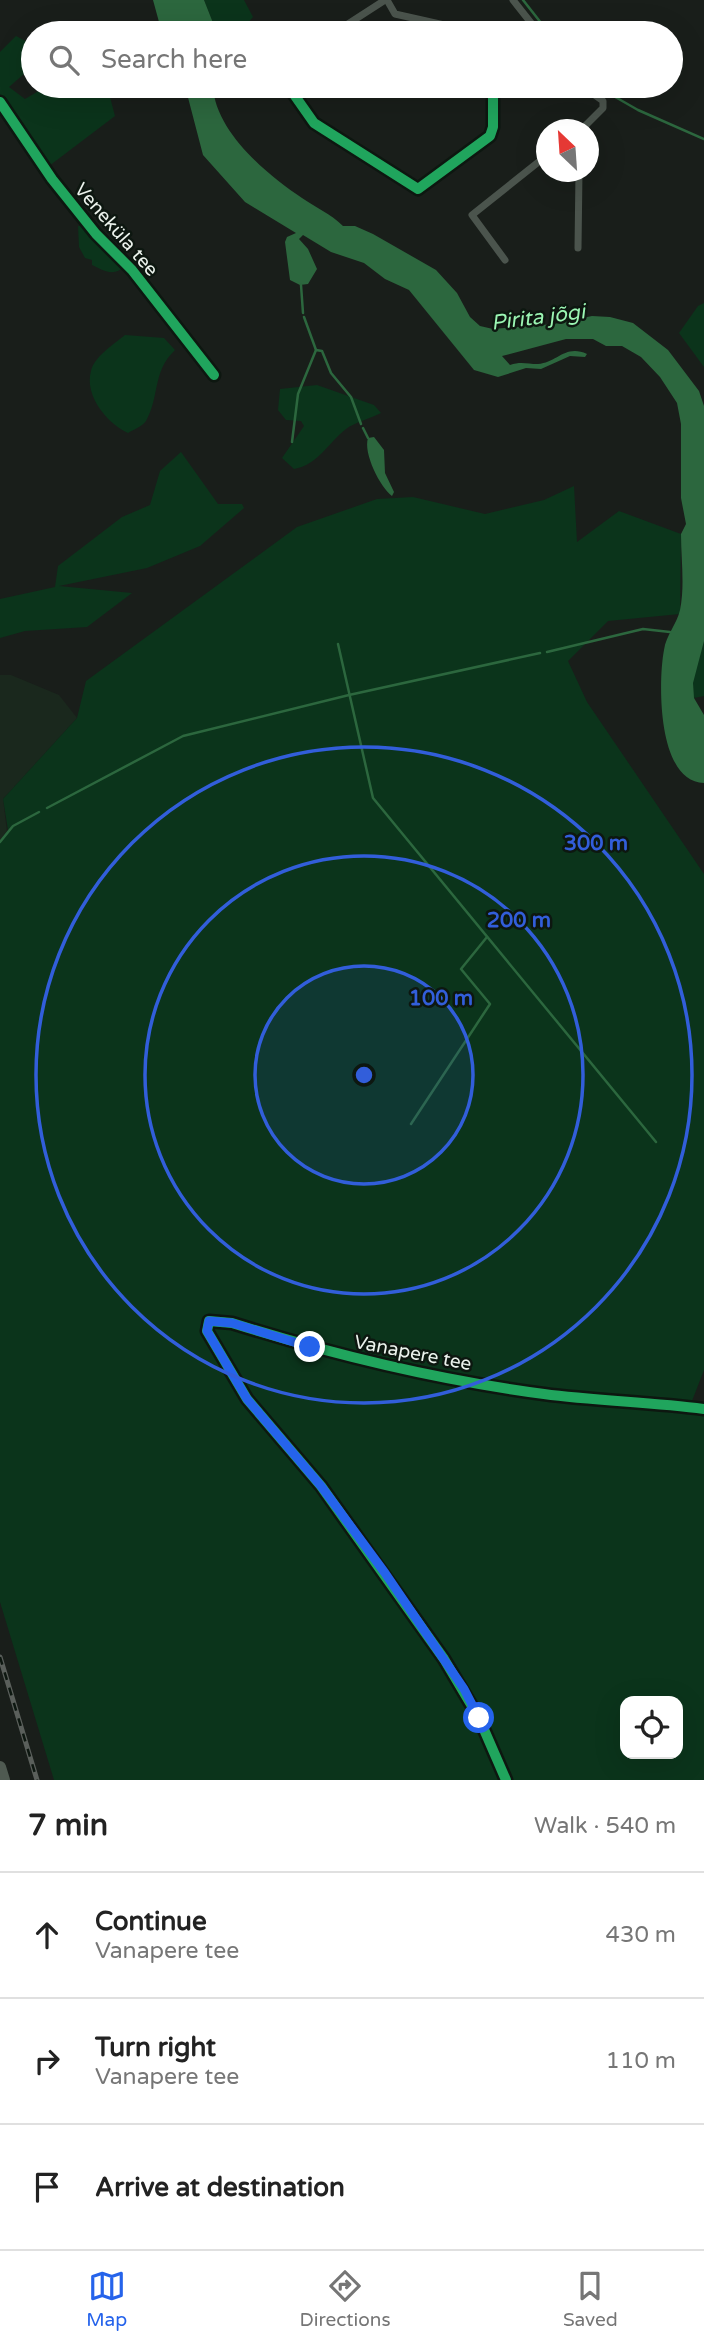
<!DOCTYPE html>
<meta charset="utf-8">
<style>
:root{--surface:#fff;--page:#f6f6f6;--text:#222;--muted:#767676;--line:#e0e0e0;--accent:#2563eb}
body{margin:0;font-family:"Varela Round",sans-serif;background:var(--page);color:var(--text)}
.controls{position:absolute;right:21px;bottom:21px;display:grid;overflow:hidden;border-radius:14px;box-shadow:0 7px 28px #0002}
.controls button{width:63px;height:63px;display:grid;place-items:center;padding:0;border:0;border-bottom:2px solid var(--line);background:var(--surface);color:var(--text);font:35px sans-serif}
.compass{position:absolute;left:536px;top:119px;width:63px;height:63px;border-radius:50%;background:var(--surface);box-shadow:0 7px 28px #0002;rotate:335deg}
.stop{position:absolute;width:21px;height:21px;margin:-16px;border:5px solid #2563eb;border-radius:50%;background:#fff}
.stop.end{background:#2563eb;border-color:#fff;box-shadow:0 2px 7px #0008}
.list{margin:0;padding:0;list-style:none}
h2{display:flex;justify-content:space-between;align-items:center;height:91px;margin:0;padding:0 28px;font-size:30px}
h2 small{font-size:23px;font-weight:400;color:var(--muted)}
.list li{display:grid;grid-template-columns:46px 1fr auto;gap:21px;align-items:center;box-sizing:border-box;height:126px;padding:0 28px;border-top:2px solid var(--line)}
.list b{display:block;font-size:26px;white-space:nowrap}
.list p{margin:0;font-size:23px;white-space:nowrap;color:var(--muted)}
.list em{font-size:23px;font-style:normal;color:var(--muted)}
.icon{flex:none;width:38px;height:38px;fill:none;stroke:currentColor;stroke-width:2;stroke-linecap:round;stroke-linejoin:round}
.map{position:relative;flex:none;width:704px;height:1780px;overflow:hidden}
.search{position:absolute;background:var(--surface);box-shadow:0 7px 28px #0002;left:21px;right:21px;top:21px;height:77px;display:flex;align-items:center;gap:18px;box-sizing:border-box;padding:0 24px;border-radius:38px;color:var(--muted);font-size:26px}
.sheet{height:469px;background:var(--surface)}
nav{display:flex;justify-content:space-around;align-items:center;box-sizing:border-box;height:98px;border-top:2px solid var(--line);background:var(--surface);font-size:19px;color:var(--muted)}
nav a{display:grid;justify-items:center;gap:4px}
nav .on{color:var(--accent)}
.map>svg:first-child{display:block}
</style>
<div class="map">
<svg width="704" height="1780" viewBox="0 0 704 1780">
<rect width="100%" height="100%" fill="#191e1a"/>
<polygon fill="#1a281d" points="0,675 11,675 59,695 77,718 3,799 7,832 0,841"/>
<g fill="#0b341b" fill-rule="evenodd">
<polygon points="204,0 244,0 253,17 239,33 217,33"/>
<polygon points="16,36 33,45 33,66 9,87 25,99 47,86 69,90 76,86 132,86 110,97 115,116 49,166 0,97 0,52"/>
<path d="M78,226H88L107,255H113L125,266C114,277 104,271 92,265V260L85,258L79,247Z"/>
<polygon points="704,303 704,367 679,333 698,306"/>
<path d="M125,335L164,338L175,350C152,372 160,396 146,421C143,426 133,430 128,433C108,424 84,396 91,371C94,357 114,344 125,335Z"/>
<path d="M317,385L374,405L381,413C370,419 355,422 346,429C328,443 318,465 294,469L282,458L304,426L301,421L286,420L278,410L280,389Z"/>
<polygon points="181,452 218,504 242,504 244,508 200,546 147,568 59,586 132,593 87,627 25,631 0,638 0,599 55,587 58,566 122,517 150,505 160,471"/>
<path d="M574,486L577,542L619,511L681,534L680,614L608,621L568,661L587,702L704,874V1370L692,1401L704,1402V1780H54L0,1602V841L8,830L3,799L77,718L86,681L297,527L377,499L413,497L485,514L544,500ZM625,1701H678V1754H625Z"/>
<polygon points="704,603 704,696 694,698 673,660"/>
</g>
<g fill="#2c673e">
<polygon points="153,0 204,0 217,33 162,33"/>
<path d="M185,86H213C215,131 266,174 302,198C315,207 331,214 343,226H355L373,234L436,270L457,293L470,317L480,326L493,329L554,324L592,316L610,317L633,323L668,350L699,391L704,406V641L693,683L694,698L704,715V783C657,782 658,681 664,650C666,635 677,624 680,610C685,586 681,559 681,534L686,524L681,498V424L677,403L660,377L641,357L622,346H606L593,339H566L502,356L510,365C521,361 527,364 538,364C557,363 565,344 587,354L585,357L570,356L541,369L526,368L498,377L474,370L409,290L385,279L364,263L331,252L303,235L299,239L308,249L317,269L308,284L300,285L290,280L285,242L287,237L296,233L245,202L203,155Z"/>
<path d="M374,437L384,450L385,473L394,492L392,496C380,487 363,453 368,438Z"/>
</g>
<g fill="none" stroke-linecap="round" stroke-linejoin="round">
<g stroke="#2c673e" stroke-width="2.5">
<polyline points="523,0 549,33"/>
<polyline points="596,86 638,110 704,139"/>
<polyline points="301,285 303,313"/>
<polyline points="316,350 322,351 331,373 351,397 361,424"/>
<polyline points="363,428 368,438"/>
<polyline points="292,442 298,394 316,350 304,317"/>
<polyline points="338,644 373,798 656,1142"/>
<polyline points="547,652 643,629 670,632"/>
<polyline points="47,808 183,736 349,695 540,653"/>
<polyline points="0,842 13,826 39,812"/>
<polyline points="411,1124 490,1004 461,969 487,937"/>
</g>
<g stroke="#4b544d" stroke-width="7">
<polyline points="387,0 395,14 480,33"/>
<polyline points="513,0 539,33"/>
<polyline points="334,33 385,0"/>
<polyline points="288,86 314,123 418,189 490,136 493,127 493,86"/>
<polyline points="0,102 52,179 96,234 132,270 214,375"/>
<polyline points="581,130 603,108 603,101 582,86"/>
<polyline points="578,248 579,172"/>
<polyline points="505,260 472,215 546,156"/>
<path d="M506,1780L479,1718L444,1659L321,1486L247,1399L207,1331L209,1321L232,1323C334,1355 437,1380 544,1394C597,1401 651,1402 704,1409"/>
</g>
<polyline stroke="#4f5a51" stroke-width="12" points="0,1767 4,1780"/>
<defs>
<polyline id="rail" points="0,1657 37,1780"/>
</defs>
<use href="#rail" stroke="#5a5f5b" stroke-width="5"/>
<use href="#rail" stroke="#0d1710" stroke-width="2.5" stroke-dasharray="8" stroke-linecap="butt"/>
<defs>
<g id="cycleway">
<polyline points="288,86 314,123 418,189 490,136 493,127 493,86"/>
<polyline points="0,102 52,179 96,234 132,270 214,375"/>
<path d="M506,1780L479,1718L444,1659L321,1486L247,1399L207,1331L209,1321L232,1323C334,1355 437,1380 544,1394C597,1401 651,1402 704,1409"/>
</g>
</defs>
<use href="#cycleway" stroke="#0d1710" stroke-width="15"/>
<use href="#cycleway" stroke="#20a55d" stroke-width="10"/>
</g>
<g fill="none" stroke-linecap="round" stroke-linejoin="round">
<polyline stroke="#2563eb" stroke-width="9" points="310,1347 232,1323 209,1321 207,1331 247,1399 321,1486 385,1573 464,1689 479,1718"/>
</g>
<circle cx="364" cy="1075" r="109" fill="#325eda" fill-opacity=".12"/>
<g fill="none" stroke="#325eda" stroke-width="3.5">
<circle cx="364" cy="1075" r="109"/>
<circle cx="364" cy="1075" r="219"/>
<circle cx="364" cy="1075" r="328"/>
</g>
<g text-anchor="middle" stroke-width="5" stroke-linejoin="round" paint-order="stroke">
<g font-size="19" fill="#ecf3ed" stroke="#0d1710">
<text transform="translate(117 229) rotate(49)" y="7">Veneküla tee</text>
<text transform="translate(413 1352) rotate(11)" y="7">Vanapere tee</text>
</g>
<g font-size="21" font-style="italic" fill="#9bf6b3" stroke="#0d1710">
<text transform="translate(538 317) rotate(-7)" y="7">Pirita jõgi</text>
</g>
</g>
<circle cx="364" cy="1075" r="10" fill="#325eda" stroke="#0d1710" stroke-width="3.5"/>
<g font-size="21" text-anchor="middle" font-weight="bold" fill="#325eda" stroke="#0d1710" stroke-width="5" stroke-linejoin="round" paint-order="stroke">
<text x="596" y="850">300 m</text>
<text x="519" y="927">200 m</text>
<text x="441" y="1005">100 m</text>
</g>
</svg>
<div class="controls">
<button><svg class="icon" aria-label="locate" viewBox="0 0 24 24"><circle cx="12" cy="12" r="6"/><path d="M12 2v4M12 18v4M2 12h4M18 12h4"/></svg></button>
</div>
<svg class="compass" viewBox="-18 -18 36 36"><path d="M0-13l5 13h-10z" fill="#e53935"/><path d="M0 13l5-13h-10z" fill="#767676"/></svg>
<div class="stop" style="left:479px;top:1718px"></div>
<div class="stop end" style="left:310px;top:1347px"></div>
<div class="search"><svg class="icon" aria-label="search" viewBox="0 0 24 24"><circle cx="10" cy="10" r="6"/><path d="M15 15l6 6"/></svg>Search here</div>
</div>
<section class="sheet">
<h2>7 min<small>Walk · 540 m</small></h2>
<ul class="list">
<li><svg class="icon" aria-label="ahead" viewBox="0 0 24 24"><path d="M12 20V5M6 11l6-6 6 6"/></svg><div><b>Continue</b><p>Vanapere tee</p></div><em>430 m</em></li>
<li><svg class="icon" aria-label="right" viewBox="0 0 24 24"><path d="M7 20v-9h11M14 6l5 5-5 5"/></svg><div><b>Turn right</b><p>Vanapere tee</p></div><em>110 m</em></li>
<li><svg class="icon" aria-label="arrive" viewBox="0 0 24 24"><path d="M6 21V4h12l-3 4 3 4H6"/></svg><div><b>Arrive at destination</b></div></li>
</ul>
</section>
<nav>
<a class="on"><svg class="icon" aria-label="map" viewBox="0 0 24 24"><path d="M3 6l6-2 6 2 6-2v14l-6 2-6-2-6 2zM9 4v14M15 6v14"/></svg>Map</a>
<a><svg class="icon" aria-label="directions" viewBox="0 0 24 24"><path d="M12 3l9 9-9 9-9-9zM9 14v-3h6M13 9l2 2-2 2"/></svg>Directions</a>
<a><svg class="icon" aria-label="saved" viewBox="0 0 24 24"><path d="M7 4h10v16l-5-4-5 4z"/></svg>Saved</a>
</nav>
